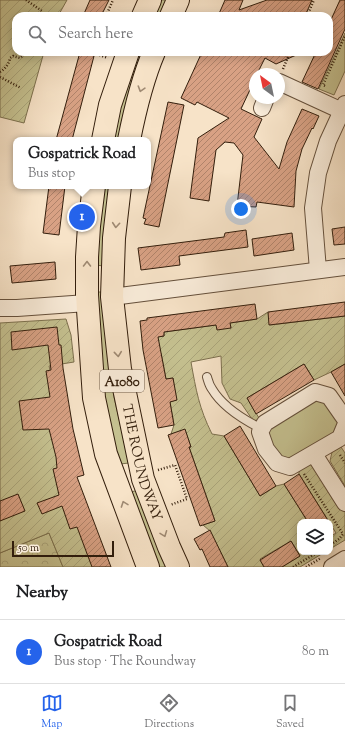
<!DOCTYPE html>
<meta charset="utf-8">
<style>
:root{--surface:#fff;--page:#f2f2f2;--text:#202124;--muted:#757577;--line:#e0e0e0;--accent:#2563eb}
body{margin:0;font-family:"Sorts Mill Goudy",serif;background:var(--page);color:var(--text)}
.controls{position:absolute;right:12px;bottom:12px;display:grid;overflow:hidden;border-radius:8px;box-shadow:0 2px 10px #0003}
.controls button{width:36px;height:36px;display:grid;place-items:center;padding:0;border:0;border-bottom:1px solid var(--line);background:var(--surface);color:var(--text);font:20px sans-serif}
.compass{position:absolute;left:249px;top:68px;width:36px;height:36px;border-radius:50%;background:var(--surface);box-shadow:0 2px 10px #0003;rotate:327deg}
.scale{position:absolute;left:12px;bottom:10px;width:102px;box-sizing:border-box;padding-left:4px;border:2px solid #331e0c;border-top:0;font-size:11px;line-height:14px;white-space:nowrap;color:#331e0c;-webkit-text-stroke:3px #faeddb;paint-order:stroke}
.you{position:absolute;left:241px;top:209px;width:14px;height:14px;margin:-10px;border:3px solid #fff;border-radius:50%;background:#1a73e8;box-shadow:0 0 0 6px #1a73e833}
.badge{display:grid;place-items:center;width:26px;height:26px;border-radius:50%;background:var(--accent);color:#fff;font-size:13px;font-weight:700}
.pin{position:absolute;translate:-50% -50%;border:2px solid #fff;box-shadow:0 1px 4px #0006}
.popup{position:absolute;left:13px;top:137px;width:138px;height:52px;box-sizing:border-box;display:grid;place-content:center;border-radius:8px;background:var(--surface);filter:drop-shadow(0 1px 3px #0005);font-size:13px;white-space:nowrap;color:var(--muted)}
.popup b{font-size:15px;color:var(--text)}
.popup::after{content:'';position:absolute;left:50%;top:100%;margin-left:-8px;border:8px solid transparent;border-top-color:var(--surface)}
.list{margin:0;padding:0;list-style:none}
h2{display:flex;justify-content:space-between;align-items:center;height:52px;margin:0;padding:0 16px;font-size:17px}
h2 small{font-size:13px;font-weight:400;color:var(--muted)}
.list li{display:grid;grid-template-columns:26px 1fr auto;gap:12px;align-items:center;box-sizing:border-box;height:64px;padding:0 16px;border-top:1px solid var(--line)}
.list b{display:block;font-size:15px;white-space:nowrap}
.list p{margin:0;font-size:13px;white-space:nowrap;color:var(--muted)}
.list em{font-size:13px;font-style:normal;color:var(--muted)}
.icon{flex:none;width:22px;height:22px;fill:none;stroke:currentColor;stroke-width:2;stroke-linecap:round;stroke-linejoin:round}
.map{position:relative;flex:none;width:345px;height:567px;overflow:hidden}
.search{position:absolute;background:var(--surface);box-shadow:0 2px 10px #0003;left:12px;right:12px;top:12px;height:44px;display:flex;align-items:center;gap:10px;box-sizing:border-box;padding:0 14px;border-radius:12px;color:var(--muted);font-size:15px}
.sheet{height:116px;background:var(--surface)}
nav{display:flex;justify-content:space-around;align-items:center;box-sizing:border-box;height:56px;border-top:1px solid var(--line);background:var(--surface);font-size:11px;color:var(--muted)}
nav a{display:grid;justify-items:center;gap:2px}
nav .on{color:var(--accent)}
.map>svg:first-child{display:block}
</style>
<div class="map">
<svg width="345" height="567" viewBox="0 0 345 567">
<defs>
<pattern id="park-crowns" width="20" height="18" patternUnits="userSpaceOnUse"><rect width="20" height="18" fill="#c5c190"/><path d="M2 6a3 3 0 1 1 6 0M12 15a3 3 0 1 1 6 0" fill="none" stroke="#aaa57b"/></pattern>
<pattern id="garden-furrows" width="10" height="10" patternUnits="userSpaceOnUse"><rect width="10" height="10" fill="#c5c190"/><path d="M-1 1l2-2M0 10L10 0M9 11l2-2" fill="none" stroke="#aaa57b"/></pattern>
<pattern id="building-hatch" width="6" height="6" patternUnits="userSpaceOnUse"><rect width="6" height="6" fill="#d8a184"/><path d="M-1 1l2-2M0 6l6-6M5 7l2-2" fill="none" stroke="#b0836a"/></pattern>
</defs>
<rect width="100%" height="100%" fill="#f7e3c8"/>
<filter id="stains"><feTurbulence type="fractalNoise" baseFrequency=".005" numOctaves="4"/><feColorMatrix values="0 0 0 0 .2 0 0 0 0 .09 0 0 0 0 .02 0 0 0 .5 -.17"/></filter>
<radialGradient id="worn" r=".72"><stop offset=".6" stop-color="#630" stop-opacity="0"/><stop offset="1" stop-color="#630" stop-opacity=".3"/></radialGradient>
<g fill="#c5c190" stroke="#7c704e">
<polygon points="156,0 167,0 160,16 150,16"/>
<polygon points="345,33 345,71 334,95 319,89"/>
<polygon points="135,52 146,52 120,140 110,140"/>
<polygon points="102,186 111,186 104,266 95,265"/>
<polygon points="95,292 104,292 108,352 114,397 129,463 120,464 112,434 104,396"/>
<polygon points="310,399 330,402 340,428 328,441 287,460 276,455 268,435 272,424"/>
<polygon points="138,490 168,567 158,567 128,493"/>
</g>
<polygon fill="url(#park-crowns)" stroke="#7c704e" points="49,533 63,567 0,567 0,553"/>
<g fill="url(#garden-furrows)" stroke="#7c704e">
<polygon points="0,0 67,0 58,16 16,16 16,52 44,52 24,123 0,117"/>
<path d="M268,312L270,325L345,316V364L331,372L314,380L304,364L247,398L259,418L254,422L241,403L230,399L222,383L221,356L191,362C196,390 199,408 212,434L224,436L260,496L276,486L284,484L308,522H300V552H325L300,567H282L300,556L291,541L260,559L264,567H228L210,531L203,525L215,521L189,447H191L185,430L171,434L174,425L170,402L176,400L173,378L166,379L161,353L145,356L142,339L164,336V332L216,325L231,328L230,323L257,319Z"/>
<polygon points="66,319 71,335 74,362 49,366 50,370 53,426 72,477 101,567 63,567 49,533 0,553 0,323"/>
<polygon points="341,447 345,453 345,486 330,461 332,452"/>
<polygon points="310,464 317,464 345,509 345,540 330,549 330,537 336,533 299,474 299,471"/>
</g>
<g fill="url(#building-hatch)" stroke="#331e0c">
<polygon points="90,0 109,0 101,16 83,16"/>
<polygon points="225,0 243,0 239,10 267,0 312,0 305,16 218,16"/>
<polygon points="340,0 345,0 345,29 318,89 302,82 316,52 329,52 329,24"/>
<polygon points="80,52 94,56 72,140 56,140"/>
<polygon points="202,52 303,52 276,64 265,58 257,74 255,74 255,79 241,109 262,119 254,137 279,169 287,142 302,109 319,116 313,129 312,128 302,149 296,171 294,207 257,202 256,207 237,206 243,155 234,143 225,142 216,150 209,201 190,198 198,138 229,118 197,102 195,105 181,98"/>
<polygon points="168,102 184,105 159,227 144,224 146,219 143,218"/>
<polygon points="49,186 65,186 59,235 43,233"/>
<polygon points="345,227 345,244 334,245 332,229"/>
<polygon points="246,230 248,247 179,256 180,265 141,270 138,248 224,237 225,233"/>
<polygon points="292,233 294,250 254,256 252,239"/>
<polygon points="55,262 56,279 12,283 10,266"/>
<polygon points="345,302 345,316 269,325 268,312"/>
<polygon points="255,304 257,319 230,323 231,328 217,330 216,325 164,332 164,336 158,337 166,379 173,378 177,400 170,402 174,425 158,428 143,350 140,321 147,320 147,318"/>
<polygon points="57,327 59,345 61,345 63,368 73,429 84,475 77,477 111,567 92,567 77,527 70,529 62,506 42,514 37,503 59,495 53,469 57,468 56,457 49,429 23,430 19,401 50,397 46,371 51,370 48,345 12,350 11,332"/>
<polygon points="304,364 314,380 256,414 247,398"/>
<polygon points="345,364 345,396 331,372"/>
<polygon points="240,426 276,486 260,496 224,436"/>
<polygon points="185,429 191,447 189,447 215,521 200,526 168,435"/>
<polygon points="299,474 329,522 308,522 284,484"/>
<polygon points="18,494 25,511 0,521 0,501"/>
<polygon points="210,530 228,567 210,567 202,549 200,550 194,539"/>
<polygon points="291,541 300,556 282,567 264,567 260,560"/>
</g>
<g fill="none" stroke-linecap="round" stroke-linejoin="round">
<defs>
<path id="service" d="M207,377C208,380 209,385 212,389C222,406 244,420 262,429"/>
<g id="minor">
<polyline points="279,82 342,111"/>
<polyline points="262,108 266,98"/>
<polyline points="318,270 313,208 318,173 328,141 345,104"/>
<polyline points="112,297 345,267"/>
<polyline points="0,308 17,308 87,303"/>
<polyline points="345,419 329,396 315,392 265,423 260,432 266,449 277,463 290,467 340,438 345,426"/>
<polyline points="314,454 345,503"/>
<polyline points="332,567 345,559"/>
</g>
<g id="primary">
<polyline points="143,16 150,0"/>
<polyline points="171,16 178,0"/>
<polyline points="103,140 110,105 128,52"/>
<path d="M129,140C135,110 142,80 154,52"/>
<polyline points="94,186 89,226 87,257 87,295 94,398 106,454 148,567"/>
<path id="s1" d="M120,186L114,238L112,297L120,369L143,479L169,547L178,567"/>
</g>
</defs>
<use href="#service" stroke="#644f3b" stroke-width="10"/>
<use href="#minor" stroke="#644f3b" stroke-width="18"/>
<use href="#primary" stroke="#331e0c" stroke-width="24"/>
<g stroke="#331e0c" stroke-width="2.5" stroke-dasharray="1 2" stroke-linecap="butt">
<polyline points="26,0 42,11"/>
<polyline points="106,16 113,0"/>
<polyline points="307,16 314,0"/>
<polyline points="91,52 108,58"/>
<polyline points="283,69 290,52"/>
<path d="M0,72C5,69 9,64 10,58L13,56L20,58L27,52"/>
<polyline points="0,77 21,88"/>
<polyline points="325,86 323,85 345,36"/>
<polyline points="340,455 345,463"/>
<polyline points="158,470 175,465 187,499 170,505"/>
<polyline points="304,474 343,534 339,539 330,545"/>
<polyline points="293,567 318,552"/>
<polyline points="306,567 321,558"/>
</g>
<use href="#service" stroke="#faeddb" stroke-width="8"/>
<use href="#minor" stroke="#faeddb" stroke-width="16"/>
<use href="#primary" stroke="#f7e3c8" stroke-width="22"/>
</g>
<defs><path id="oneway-chevron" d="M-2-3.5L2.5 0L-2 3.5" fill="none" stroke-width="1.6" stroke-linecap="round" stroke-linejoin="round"/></defs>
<g stroke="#9f8a73">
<use href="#oneway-chevron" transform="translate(141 89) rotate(107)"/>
<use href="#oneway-chevron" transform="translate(116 225) rotate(95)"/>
<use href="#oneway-chevron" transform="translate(87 264) rotate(-90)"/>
<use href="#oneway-chevron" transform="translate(118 354) rotate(84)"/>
<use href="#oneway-chevron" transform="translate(124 504) rotate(-110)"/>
<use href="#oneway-chevron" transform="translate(164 534) rotate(69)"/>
</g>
<g text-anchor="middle" stroke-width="4" stroke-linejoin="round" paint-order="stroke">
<rect fill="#faeddb" stroke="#6f5c4a" stroke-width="1" x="100" y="370" width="44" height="22" rx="3"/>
<g font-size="13" font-weight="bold" fill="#331e0c">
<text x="122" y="386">A1080</text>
</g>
<g font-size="14" fill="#331e0c" stroke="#faeddb">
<text dy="5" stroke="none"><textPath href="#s1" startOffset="280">THE ROUNDWAY</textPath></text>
</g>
</g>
<rect width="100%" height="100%" filter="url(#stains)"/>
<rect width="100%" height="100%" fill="url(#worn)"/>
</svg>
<div class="controls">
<button><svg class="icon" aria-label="layers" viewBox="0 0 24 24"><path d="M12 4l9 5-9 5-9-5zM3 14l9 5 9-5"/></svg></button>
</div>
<svg class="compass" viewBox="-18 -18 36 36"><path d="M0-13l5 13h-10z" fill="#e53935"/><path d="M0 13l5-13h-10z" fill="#757577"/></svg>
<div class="scale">50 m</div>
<div class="you"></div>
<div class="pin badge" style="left:82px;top:217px">1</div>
<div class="popup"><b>Gospatrick Road</b>Bus stop</div>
<div class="search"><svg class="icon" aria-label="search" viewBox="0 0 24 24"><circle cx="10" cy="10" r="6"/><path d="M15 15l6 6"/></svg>Search here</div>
</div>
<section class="sheet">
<h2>Nearby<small></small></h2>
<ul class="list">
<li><span class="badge">1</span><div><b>Gospatrick Road</b><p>Bus stop · The Roundway</p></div><em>80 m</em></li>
</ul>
</section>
<nav>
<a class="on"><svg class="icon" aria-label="map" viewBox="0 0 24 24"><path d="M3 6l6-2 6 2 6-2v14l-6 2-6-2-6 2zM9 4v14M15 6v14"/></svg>Map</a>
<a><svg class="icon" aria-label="directions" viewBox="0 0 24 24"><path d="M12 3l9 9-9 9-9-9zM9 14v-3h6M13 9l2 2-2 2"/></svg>Directions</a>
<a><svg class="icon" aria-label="saved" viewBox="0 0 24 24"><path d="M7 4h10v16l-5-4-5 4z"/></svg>Saved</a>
</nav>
